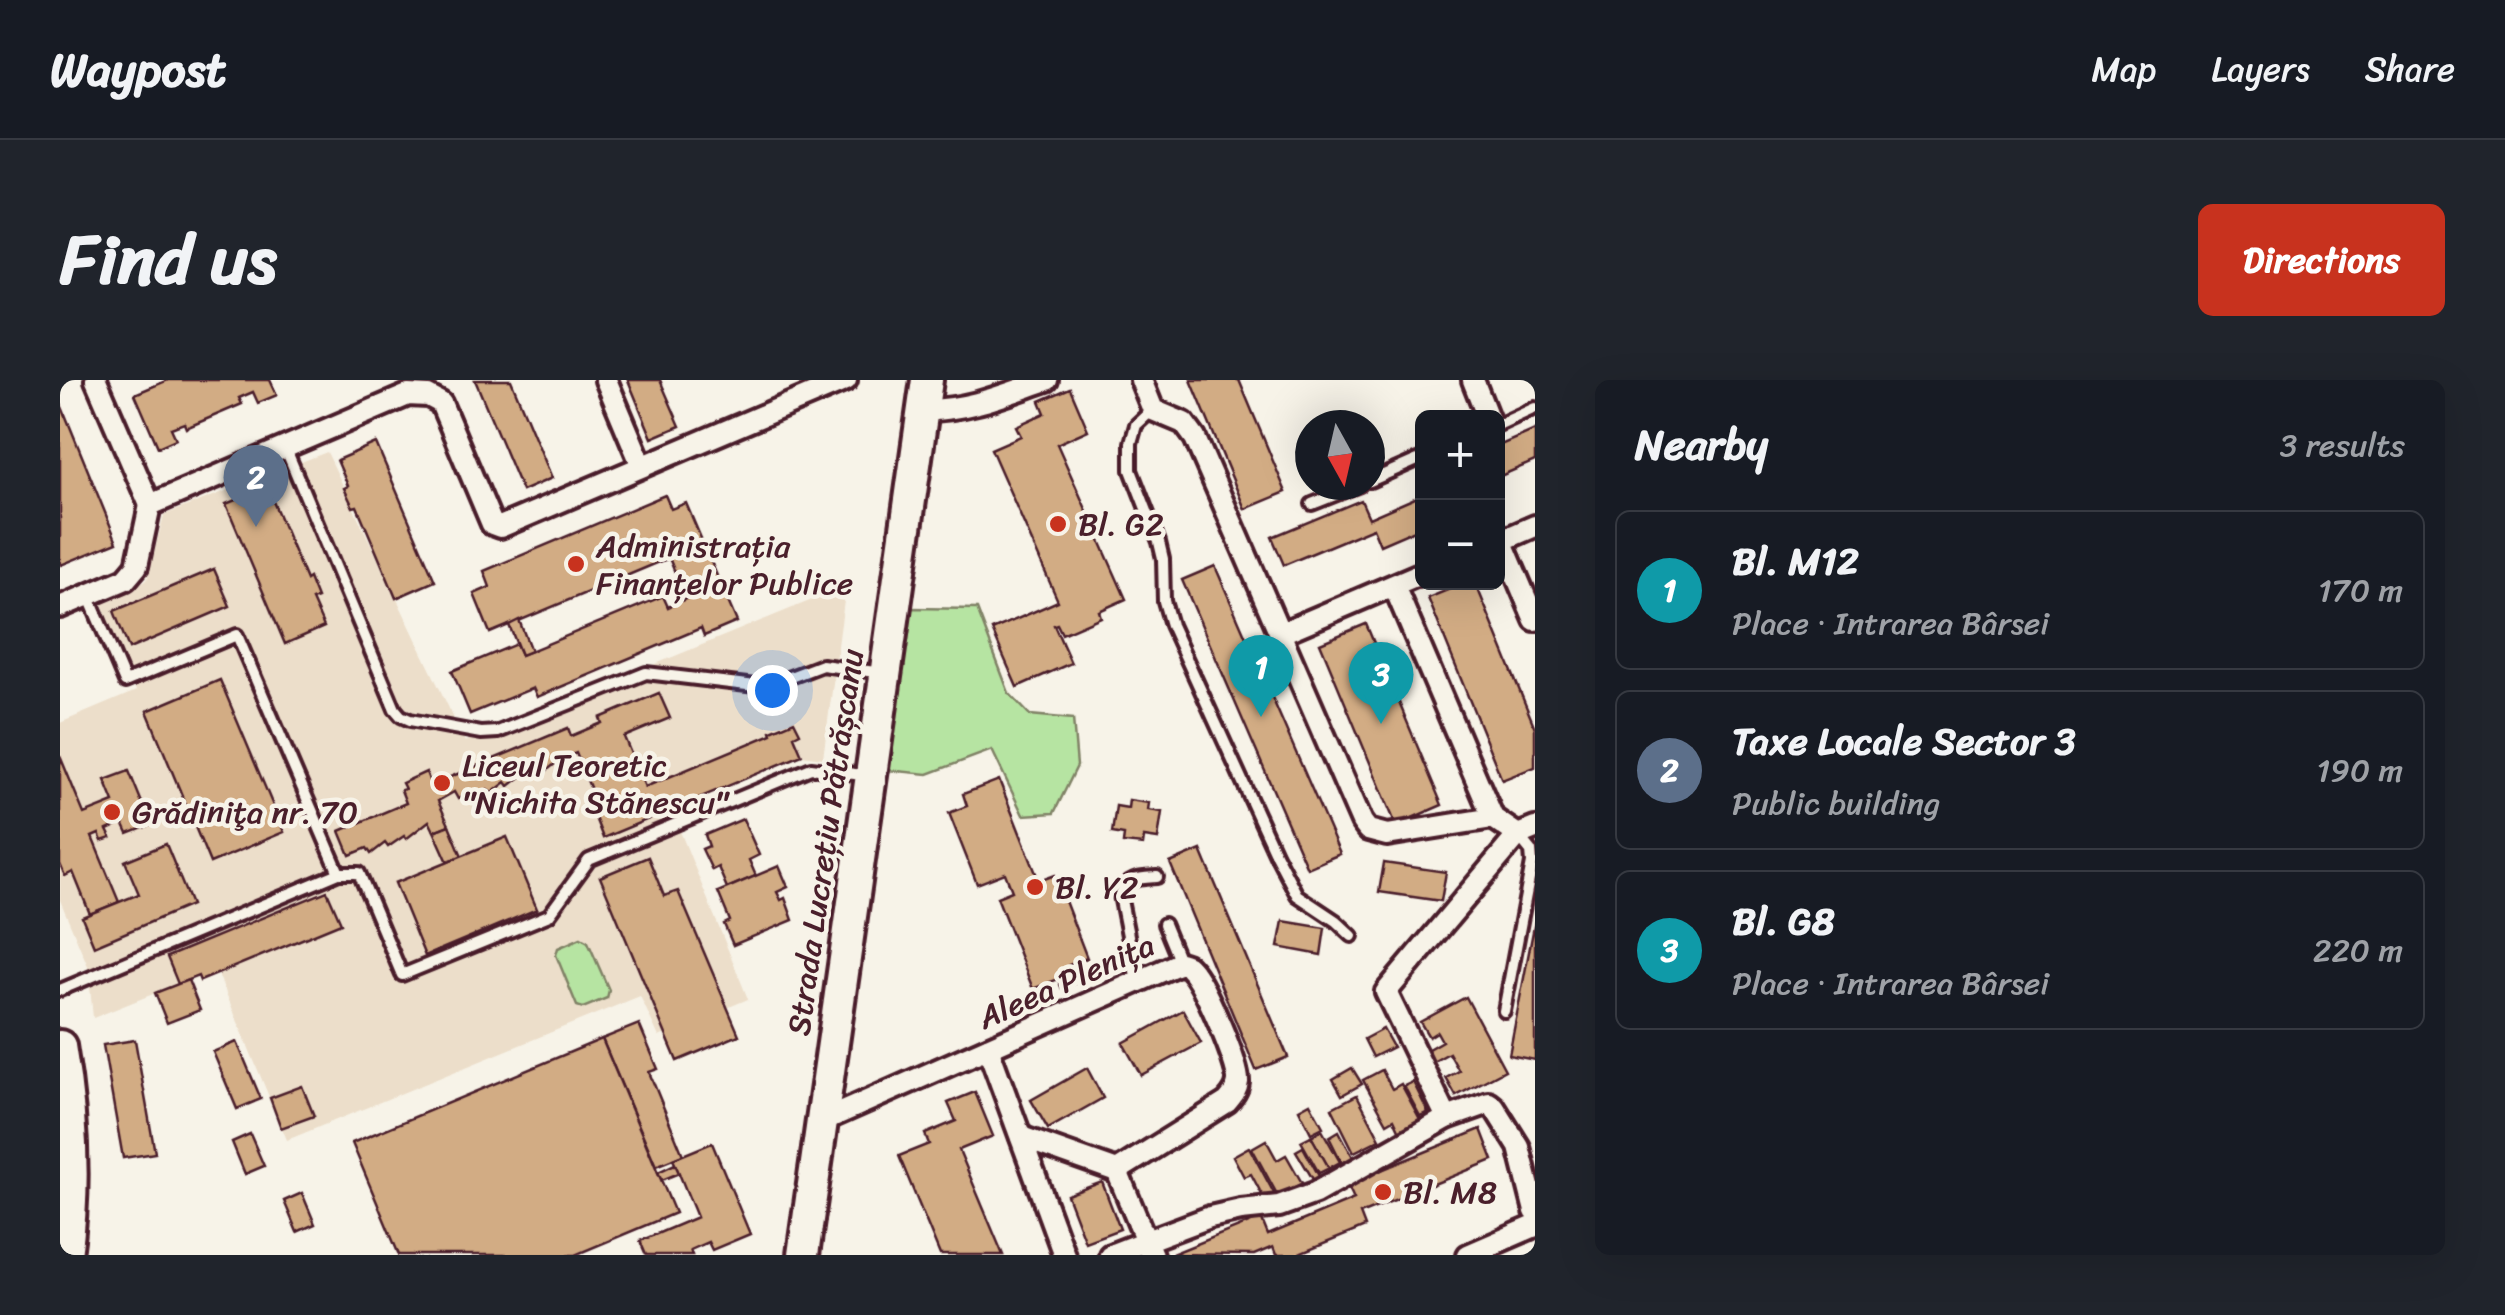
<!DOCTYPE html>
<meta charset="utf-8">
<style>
:root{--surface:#171b24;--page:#20242c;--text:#f1f3f6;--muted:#9ea1a6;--line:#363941;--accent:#c8321e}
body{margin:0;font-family:Sriracha,sans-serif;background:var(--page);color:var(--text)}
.controls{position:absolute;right:30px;top:30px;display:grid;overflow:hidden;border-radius:15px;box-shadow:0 10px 40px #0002}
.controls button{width:90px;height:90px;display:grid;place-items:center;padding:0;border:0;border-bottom:2px solid var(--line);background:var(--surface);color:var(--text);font:50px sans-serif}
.compass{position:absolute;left:1235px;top:30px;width:90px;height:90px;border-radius:50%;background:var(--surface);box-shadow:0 10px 40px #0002;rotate:172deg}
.you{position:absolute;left:712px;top:310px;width:35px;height:35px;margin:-25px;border:8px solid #fff;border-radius:50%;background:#1a73e8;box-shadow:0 0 0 15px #1a73e833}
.badge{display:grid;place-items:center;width:65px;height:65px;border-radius:50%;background:var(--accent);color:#fff;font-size:32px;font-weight:700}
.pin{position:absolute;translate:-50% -82px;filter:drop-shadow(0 2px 5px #0008)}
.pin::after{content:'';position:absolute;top:52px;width:35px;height:30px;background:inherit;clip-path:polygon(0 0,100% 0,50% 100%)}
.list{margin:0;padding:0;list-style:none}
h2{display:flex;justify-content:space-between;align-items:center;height:130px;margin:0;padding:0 40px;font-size:42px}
h2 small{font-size:32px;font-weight:400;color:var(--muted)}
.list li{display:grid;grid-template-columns:65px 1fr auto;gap:30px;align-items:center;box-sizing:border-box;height:160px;margin:0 20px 20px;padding:0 20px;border:2px solid var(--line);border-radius:15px}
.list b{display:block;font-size:38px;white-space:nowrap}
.list p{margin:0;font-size:32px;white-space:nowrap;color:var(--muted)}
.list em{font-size:32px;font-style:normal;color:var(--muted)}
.map{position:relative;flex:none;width:1475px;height:875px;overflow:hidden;border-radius:15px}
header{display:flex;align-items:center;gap:60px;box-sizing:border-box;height:140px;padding:0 50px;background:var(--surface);border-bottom:2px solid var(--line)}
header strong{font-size:48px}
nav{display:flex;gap:55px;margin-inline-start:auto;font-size:35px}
.intro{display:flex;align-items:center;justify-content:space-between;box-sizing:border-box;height:240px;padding:0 60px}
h1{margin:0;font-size:70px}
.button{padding:25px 45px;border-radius:15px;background:var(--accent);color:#fff;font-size:35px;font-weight:700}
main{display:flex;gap:60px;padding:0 60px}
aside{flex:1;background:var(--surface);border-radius:15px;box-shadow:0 10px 40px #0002}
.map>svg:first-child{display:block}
</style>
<header>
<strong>Waypost</strong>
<nav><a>Map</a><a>Layers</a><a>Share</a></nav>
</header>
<div class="intro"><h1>Find us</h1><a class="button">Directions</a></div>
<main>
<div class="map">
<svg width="1475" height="875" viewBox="0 0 1475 875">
<rect width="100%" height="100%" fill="#f7f3e8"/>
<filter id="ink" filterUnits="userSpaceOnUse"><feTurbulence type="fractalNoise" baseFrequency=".01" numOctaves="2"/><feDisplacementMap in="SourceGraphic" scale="20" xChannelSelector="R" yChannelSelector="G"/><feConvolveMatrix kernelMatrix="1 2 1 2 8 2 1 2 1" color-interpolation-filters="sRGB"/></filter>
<g filter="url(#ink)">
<polygon fill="#ecdeca" points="267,72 405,362 786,206 763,378 742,375 611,429 688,619 599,657 580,616 227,760 158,594 140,601 138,596 33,638 28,586 0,520 0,343 76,311 40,219 87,200 104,135"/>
<g fill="#b6e4a2" stroke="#808266" stroke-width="2.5">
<polygon points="851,228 917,229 949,313 970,335 1013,339 1017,386 994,433 963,435 932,370 868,394 826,390"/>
<polygon points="521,558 528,562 549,610 547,618 523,628 517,626 496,575 498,568"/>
</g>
<g fill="#d2ac84" stroke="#4a1f2b" stroke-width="2.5">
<polygon points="108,0 210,0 217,15 198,23 193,12 179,18 182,24 126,48 124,43 111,48 116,59 98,67 75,14"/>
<polygon points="415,0 451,0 492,98 462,111"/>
<polygon points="568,0 600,0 620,46 592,58"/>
<polygon points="1131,0 1179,0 1226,112 1185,129"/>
<polygon points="1010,8 1028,50 997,64 1066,219 1039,231 1041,237 1002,254 997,244 994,245 1011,283 957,307 932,250 998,221 931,69 961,56 956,46 985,33 980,21"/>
<polygon points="0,22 57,162 1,185 0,183"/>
<polygon points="1475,50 1475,81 1438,97 1438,66"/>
<polygon points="316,63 375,201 336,218 297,126 293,127 284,108 288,106 277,80"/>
<polygon points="207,107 246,200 249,198 257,218 252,220 264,247 225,264 166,124"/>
<polygon points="605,115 611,129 626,123 660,203 626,219 609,178 430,253 414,214 430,207 424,191"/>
<polygon points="1362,115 1362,147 1320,165 1313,148 1224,185 1212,157 1301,120 1309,138"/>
<polygon points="1155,186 1280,474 1247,488 1122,200"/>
<polygon points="154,189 170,226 69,269 54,231"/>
<polygon points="1407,202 1415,202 1475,348 1475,387 1442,400 1368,218"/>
<polygon points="660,203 677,242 644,256 641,248 477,317 473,308 410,334 392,291 456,264 461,275 603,216 608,227"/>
<polygon points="459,240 471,271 461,275 449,245"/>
<polygon points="1306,244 1382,425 1336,445 1260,263"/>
<polygon points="160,300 224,452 150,483 87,331"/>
<polygon points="599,313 610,338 564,357 585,407 712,354 711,351 734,341 740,353 734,356 742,375 543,458 532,430 538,427 516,373 501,379 485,392 481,387 468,398 463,395 449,406 446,402 432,413 427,410 414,417 411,412 398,419 394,412 378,421 389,445 374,451 369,441 346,459 344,456 328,467 325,463 311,474 307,468 290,475 280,451 346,423 341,410 345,409 342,403 366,392 371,405 508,348 511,356 542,343 540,338"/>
<polygon points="0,376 24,434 54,422 45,400 69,391 91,445 68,454 63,443 47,450 51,458 42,461 39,454 32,457 59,522 30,534 13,492 5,496 0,484"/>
<polygon points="939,400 979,501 995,495 1027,578 1009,585 1016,603 1002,609 998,599 973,609 937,517 952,511 945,493 917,504 889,433 907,426 903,414"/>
<polygon points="1069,420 1089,423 1088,430 1102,432 1098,459 1084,457 1083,465 1063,463 1064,455 1052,453 1056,426 1068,428"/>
<polygon points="683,439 699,475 689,480 696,496 667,508 658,487 652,490 642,469 649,466 645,455"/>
<polygon points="389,445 402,476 388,482 374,451"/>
<polygon points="447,457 477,529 365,576 335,503"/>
<polygon points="106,464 131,525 34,566 22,537 79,514 65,481"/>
<polygon points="1141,470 1228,677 1196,690 1110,483"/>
<polygon points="588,477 604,516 618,511 679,655 617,681 540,497"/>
<polygon points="1324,483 1386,492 1381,521 1319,512"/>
<polygon points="719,486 728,507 717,512 721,520 725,518 733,540 673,565 664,544 670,541 658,512"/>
<polygon points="267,511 281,543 140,601 138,596 118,604 107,577"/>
<polygon points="1223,541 1265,548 1261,575 1218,567"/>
<polygon points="1475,541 1475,680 1449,675"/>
<polygon points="128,600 140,630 107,643 95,613"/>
<polygon points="1406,617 1445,690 1396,716 1386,698 1399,691 1389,673 1369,684 1363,672 1382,661 1377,652 1369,657 1360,642"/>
<polygon points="1123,630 1141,663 1081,695 1063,663"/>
<polygon points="579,644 598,689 589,692 623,775 596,786 542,659"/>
<polygon points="1323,649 1333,667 1313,677 1304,659"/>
<polygon points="542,659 615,833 515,875 339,875 292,763"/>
<polygon points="75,660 95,773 63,778 43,665"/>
<polygon points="177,662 201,719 177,729 153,672"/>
<polygon points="1027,688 1043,718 988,749 971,720"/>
<polygon points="1292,688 1302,704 1282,715 1273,699"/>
<polygon points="1322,690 1332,709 1341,704 1361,741 1340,752 1334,739 1327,743 1303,700"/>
<polygon points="1353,702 1368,732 1360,736 1344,706"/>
<polygon points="242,706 254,736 221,748 210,718"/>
<polygon points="915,712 933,756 899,770 943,875 880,875 839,776 869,764 865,754 896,741 888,723"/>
<polygon points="1297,715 1320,759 1294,772 1272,728"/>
<polygon points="1250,723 1263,747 1251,753 1239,729"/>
<polygon points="1421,749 1433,780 1300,834 1305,847 1237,875 1216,875 1213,867 1194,875 1112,874 1201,838 1208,855 1294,819 1287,804"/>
<polygon points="1262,750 1280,782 1269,788 1251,756"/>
<polygon points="1279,751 1294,779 1283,785 1269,757"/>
<polygon points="190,754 204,786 185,794 172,762"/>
<polygon points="1251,756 1269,788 1259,793 1241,761"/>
<polygon points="1206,760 1217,780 1226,775 1242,803 1218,816 1192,768"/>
<polygon points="652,763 690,854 652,870 648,862 630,870 632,875 586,875 580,861 637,837 613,779"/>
<polygon points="1189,767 1216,817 1206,822 1191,794 1184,797 1173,776"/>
<polygon points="1243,767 1260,798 1254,801 1236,771"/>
<polygon points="615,784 619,793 602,800 598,792"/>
<polygon points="1042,802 1060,849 1025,862 1007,815"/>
<polygon points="242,813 255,844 237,852 224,821"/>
</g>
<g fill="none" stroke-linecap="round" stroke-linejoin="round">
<defs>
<g id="service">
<polyline points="1092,30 1076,45 1071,63 1071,90 1099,162 1103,179 1104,221 1111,245 1216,475 1237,515 1276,541 1292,556"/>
<polyline points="1438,45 1475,28"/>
<polyline points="225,67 335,329 341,336 350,340 421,353 438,352 586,293 704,307 762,285 823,293"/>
<polyline points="1310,101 1362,78"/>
<polyline points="1252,124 1300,105"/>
<polyline points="28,215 65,302 177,255 279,493"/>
<polyline points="1104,544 1120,583"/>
<path d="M1077,601L1060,515C1067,497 1081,498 1097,497"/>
<polyline points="0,610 279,493 299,493 342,595 489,535 529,480 751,388 809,396"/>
<polyline points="1444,631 1472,483 1471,471 1458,455"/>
</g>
<g id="minor">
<polyline points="36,0 90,125"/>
<polyline points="546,0 582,86"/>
<polyline points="1081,0 1093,30 1124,43 1135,58 1302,442 1308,450 1327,455 1433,438"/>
<polyline points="1413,0 1428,38"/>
<path d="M863,30C907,31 946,14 987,0"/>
<polyline points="1441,160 1475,240"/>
<polyline points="1438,162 1475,146"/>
<polyline points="1334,206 1433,438 1458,455"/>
<polyline points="0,227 66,199 77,186 90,125 348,15 368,16 381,23 432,144 440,147 786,0"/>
<polyline points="1219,254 1362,193"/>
<polyline points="928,668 1004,875"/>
<polyline points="1387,738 1326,612 1458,455 1475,448"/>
<path d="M762,741L1120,583C1129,586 1126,584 1133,592C1145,607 1179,684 1178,702C1177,711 1172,716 1167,722L1057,791"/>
<polyline points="961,757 1057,791 1086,861 1050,875"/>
<polyline points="1092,875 1086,861 1150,837 1181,830 1219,826 1255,813 1387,738 1429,723 1434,727 1459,767 1475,831"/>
<polyline points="1408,875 1475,846"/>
</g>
<g id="secondary">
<path d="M0,666C12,735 16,806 6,875"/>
<polyline points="743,875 867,0"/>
</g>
</defs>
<use href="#service" stroke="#4a1f2b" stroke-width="18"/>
<use href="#minor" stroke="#4a1f2b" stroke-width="28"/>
<use href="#secondary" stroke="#4a1f2b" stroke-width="38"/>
<use href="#service" stroke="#f7f3e8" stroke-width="10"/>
<use href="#minor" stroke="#f7f3e8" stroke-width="20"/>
<use href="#secondary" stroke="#f7f3e8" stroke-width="30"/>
</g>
</g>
<g fill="#c8321e" stroke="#f7f3e8" stroke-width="4">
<circle cx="998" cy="144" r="10"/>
<circle cx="516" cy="184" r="10"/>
<circle cx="382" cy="403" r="10"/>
<circle cx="52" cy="432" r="10"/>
<circle cx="975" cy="507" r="10"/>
<circle cx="1323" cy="812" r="10"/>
</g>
<g text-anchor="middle" stroke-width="9" stroke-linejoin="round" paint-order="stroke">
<g font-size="32" fill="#4a1f2b" stroke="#f7f3e8" text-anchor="start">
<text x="1018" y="155">Bl. G2</text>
<text x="536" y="177">Administrația<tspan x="536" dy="37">Finanțelor Publice</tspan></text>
<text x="402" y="396">Liceul Teoretic<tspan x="402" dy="37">"Nichita Stănescu"</tspan></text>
<text x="72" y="443">Grădiniţa nr. 70</text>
<text x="995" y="518">Bl. Y2</text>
<text x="1343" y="823">Bl. M8</text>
</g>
<g font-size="32" fill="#4a1f2b" stroke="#f7f3e8">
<text transform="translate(765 462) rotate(-82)" y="11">Strada Lucrețiu Pătrășcanu</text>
<text transform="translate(1006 601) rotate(-24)" y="11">Aleea Plenița</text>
</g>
</g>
</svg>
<div class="controls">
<button>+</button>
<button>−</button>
</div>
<svg class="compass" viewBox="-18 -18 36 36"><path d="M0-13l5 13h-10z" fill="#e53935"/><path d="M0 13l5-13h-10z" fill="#9ea1a6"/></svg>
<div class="you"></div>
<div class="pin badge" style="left:1201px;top:337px;background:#0f9aa8">1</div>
<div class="pin badge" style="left:196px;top:147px;background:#5c6f8a">2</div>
<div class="pin badge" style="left:1321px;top:344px;background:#0f9aa8">3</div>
</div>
<aside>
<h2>Nearby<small>3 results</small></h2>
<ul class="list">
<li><span class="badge" style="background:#0f9aa8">1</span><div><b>Bl. M12</b><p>Place · Intrarea Bârsei</p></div><em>170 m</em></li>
<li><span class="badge" style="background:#5c6f8a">2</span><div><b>Taxe Locale Sector 3</b><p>Public building</p></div><em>190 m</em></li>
<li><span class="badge" style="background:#0f9aa8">3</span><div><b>Bl. G8</b><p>Place · Intrarea Bârsei</p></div><em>220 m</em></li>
</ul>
</aside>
</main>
